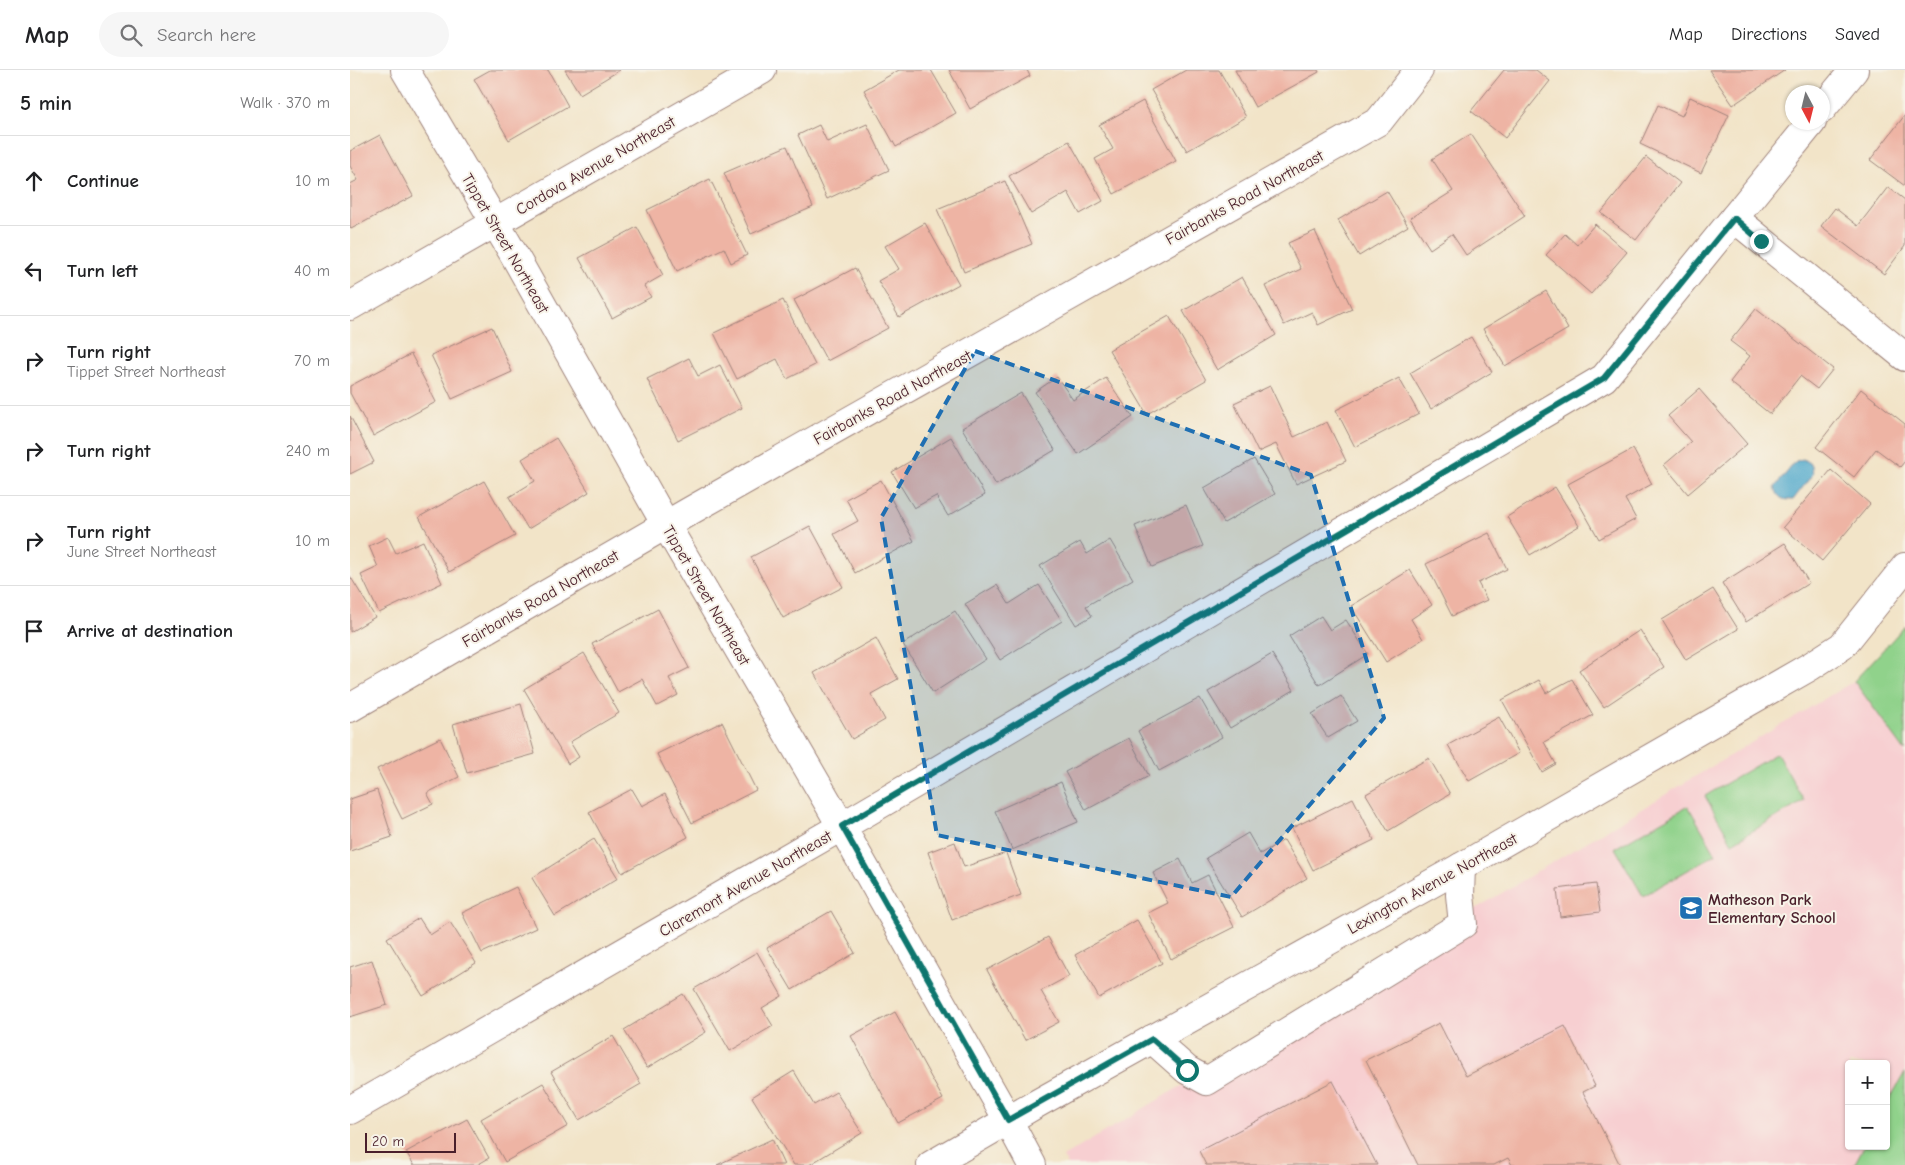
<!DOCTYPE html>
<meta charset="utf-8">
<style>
:root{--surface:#fff;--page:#f6f6f6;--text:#202124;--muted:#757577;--line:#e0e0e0}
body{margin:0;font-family:"Comic Neue",sans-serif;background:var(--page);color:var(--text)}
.controls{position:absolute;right:15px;bottom:15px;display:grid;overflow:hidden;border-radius:5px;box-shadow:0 1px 4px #0004}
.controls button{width:45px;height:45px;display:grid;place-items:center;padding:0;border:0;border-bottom:1px solid var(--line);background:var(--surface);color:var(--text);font:25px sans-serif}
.compass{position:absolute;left:1435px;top:15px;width:45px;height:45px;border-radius:50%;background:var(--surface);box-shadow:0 1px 4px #0004;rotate:173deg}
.scale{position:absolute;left:15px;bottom:12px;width:91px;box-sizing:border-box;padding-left:5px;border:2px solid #4a1f2b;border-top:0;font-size:14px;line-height:18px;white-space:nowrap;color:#4a1f2b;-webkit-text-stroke:4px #f7f3e8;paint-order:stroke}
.stop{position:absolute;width:15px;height:15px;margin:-11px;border:4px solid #0f766e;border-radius:50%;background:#fff}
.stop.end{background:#0f766e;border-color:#fff;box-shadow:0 1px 5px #0008}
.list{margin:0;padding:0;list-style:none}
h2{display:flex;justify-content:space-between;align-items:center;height:65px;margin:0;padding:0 20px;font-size:21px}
h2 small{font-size:16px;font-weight:400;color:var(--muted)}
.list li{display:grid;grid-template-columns:32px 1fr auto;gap:15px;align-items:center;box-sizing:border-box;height:90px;padding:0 20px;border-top:1px solid var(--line)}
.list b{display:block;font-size:19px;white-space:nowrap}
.list p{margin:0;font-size:16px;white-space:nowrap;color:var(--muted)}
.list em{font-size:16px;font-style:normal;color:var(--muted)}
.icon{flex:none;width:28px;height:28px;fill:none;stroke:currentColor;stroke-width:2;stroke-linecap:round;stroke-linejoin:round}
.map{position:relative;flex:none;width:1555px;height:1095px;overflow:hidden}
header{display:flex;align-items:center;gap:30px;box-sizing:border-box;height:70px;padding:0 25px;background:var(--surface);border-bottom:1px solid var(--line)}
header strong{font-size:24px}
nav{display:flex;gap:28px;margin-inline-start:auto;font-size:18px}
.search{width:350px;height:45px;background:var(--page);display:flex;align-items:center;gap:12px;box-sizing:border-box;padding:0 18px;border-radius:28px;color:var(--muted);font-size:19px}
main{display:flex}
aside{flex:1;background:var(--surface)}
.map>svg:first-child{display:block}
</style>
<header>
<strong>Map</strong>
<div class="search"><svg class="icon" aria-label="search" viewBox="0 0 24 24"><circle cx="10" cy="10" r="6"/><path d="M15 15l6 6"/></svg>Search here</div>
<nav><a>Map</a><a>Directions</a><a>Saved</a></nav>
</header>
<main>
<aside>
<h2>5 min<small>Walk · 370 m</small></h2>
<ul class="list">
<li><svg class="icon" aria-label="ahead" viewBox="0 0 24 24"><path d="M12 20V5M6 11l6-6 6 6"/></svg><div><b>Continue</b></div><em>10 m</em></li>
<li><svg class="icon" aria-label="left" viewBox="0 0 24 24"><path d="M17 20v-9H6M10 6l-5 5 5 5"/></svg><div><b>Turn left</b></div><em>40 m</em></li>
<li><svg class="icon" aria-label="right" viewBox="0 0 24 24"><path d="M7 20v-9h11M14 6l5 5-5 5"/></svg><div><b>Turn right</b><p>Tippet Street Northeast</p></div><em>70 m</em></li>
<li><svg class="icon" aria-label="right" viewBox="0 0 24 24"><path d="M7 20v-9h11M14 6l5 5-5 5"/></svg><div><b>Turn right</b></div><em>240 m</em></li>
<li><svg class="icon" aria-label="right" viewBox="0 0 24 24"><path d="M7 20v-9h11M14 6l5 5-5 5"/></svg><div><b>Turn right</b><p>June Street Northeast</p></div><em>10 m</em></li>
<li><svg class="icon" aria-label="arrive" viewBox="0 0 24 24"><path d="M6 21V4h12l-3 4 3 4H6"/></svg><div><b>Arrive at destination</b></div></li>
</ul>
</aside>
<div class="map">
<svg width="1555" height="1095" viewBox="0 0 1555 1095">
<rect width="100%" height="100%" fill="#f7f3e8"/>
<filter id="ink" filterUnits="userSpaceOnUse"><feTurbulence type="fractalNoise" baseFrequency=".02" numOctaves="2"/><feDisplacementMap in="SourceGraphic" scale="10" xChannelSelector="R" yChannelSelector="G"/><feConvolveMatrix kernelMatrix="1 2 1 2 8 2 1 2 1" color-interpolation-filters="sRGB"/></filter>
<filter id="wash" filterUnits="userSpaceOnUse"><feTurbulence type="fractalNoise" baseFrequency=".0096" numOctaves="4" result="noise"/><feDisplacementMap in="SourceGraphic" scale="20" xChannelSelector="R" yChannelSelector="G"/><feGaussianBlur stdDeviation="1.12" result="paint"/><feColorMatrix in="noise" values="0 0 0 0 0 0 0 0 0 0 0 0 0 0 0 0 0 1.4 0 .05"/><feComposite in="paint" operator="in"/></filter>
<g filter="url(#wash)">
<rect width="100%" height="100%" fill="#f2e4c8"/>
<polygon fill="#f7cfd1" points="1504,611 1555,681 1555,1002 1536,1036 1536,994 1499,994 1499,1076 1514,1076 1504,1095 718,1095 713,1087"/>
<g fill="#90d28b" stroke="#6d785b">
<polygon points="1555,556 1555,681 1504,611"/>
<polygon points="1427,683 1454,731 1382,773 1355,726"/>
<polygon points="1338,736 1366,784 1293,826 1265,778"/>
<polygon points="1555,1002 1555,1095 1504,1095 1514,1076 1536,1076 1536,1036"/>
</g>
<path fill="#4ea7cb" stroke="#4c637b" d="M1453,389L1462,395L1463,404L1443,430C1431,430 1428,428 1425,417L1446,391Z"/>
<g id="blocks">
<g fill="#eeb4a4">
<polygon points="140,0 198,0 218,36 159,70 124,9"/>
<polygon points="215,0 270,0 230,24"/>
<polygon points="549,0 581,0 606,43 546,77 514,20"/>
<polygon points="599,0 677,0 680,6 620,39"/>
<polygon points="836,0 869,0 896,47 837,81 801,20"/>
<polygon points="885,0 968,0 969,2 905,37"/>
<polygon points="1154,0 1186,0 1200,11 1155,68 1121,41"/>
<polygon points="1359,0 1435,0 1383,35"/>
<polygon points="1340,27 1379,45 1351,103 1290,74 1308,35 1332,46"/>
<polygon points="793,31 826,91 764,124 745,89 763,79 749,55"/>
<polygon points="1555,45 1555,116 1520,90"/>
<polygon points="517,54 539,100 477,129 448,65 469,55 477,72"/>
<polygon points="1121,64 1175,146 1116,185 1102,164 1080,179 1060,148 1103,121 1082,89"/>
<polygon points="30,65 63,126 1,159 0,156 0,114 8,110 0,96 0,81"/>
<polygon points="719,71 753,131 730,144 718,122 681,144 659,106"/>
<polygon points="437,76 463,137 401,164 374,103"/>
<polygon points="1296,87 1330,113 1286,170 1251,143"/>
<polygon points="360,109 397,185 381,193 374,178 327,201 297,140"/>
<polygon points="655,111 682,174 614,202 587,139"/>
<polygon points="1538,117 1555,130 1555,176 1534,204 1471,156 1485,138 1508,156"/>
<polygon points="1037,121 1058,156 1009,186 988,150"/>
<polygon points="575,153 609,214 549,247 528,211 549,199 535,176"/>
<polygon points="1245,154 1277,182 1241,224 1196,185 1215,164 1227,175"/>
<polygon points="287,157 313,205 294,216 301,227 262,248 229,188"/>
<polygon points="965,161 1002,239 968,255 962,242 934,255 915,216 951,199 938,173"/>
<polygon points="505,198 538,258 477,291 444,230"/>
<polygon points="892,207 926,265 867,300 833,241"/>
<polygon points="1196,221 1218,259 1155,296 1133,259"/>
<polygon points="433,230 465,295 437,309 427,289 387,309 364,263"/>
<polygon points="1406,239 1483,299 1467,319 1450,306 1420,344 1380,312 1400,286 1380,271"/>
<polygon points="819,246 856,310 797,344 759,280"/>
<polygon points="142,257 162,302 102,329 81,285"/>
<polygon points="1121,267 1142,302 1081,339 1060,303"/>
<polygon points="61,284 86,332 23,366 0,323 0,316"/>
<polygon points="339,288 348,306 370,295 392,338 328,370 297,309"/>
<polygon points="707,307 723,330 756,308 783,347 728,384 685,322"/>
<polygon points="1049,308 1069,344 1005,377 986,340"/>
<polygon points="920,316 944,367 977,352 996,391 946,414 926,374 908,382 884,333"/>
<polygon points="1349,319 1397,374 1338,424 1314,395 1341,372 1318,346"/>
<polygon points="1511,319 1555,354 1555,391 1550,397 1526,379 1504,407 1466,377"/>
<polygon points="671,323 705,380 646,415 612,358"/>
<polygon points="0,346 24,392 0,404"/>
<polygon points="601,367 635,425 598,446 586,426 564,438 542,402"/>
<polygon points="206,368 239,422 178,459 159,427 185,411 172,389"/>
<polygon points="1283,379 1302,414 1275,429 1286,449 1249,469 1218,414"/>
<polygon points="904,389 925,424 874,453 854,418"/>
<polygon points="1481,400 1520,434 1472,491 1433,457"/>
<polygon points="531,410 564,471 505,503 484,464 508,451 496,429"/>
<polygon points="134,411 165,466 99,502 69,447"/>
<polygon points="1205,417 1229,456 1180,485 1157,447"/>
<polygon points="836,435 853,476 802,497 785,456"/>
<polygon points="460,456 493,517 433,548 401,487"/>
<polygon points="1139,463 1157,499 1128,513 1137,530 1102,546 1076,494"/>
<polygon points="38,467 46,483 73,471 92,513 29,543 11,505 28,497 19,476"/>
<polygon points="760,470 783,509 736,536 742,546 726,555 690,496 730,472 737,484"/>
<polygon points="1435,473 1459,513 1396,552 1372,513"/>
<polygon points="1060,500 1082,535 1061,549 1073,569 1036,592 1001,536"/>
<polygon points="0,506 25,547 0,562"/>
<polygon points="647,515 659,534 689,515 712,551 650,590 615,534"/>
<polygon points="1363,519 1388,559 1336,590 1312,550"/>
<polygon points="308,539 339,598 319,608 328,625 307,636 292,609 268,622 242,574"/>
<polygon points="605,541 636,589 583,623 553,574"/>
<polygon points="971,546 980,560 996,550 1018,584 969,615 939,566"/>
<polygon points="1290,560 1314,597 1254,637 1229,600"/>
<polygon points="526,568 548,609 521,624 535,650 502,669 464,603"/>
<polygon points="234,583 269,643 220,672 229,687 218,694 174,619"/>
<polygon points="922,584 944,620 880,658 858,622"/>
<polygon points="1222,609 1243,645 1194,672 1206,694 1192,702 1152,630 1189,610 1196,623"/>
<polygon points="991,626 1007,651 978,668 962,644"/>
<polygon points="850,628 872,667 809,701 788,661"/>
<polygon points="171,634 185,684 117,703 103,654"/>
<polygon points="1149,647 1169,683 1119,711 1098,675"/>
<polygon points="372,652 406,720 342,753 307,684"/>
<polygon points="90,668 109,707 77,723 83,734 52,749 27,699"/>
<polygon points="779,668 799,706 736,740 715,702"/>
<polygon points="1079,688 1100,724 1038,761 1016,724"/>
<polygon points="711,712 728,752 662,780 645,741"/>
<polygon points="282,719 292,736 315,724 338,767 272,803 239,742"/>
<polygon points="27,720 42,767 0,781 0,729"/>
<polygon points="1003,728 1024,770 963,800 942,758"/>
<polygon points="898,763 910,784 934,770 957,808 892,847 856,788"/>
<polygon points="244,769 268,808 205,846 182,808"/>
<polygon points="605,772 614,797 656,783 671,825 602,850 578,782"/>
<polygon points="830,789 842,813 858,805 884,857 821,889 798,843 818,833 803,803"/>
<polygon points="1246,814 1250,842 1210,847 1207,819"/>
<polygon points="166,817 186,858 132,883 112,843"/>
<polygon points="481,841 505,883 442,920 417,878"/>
<polygon points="69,848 80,865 100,852 126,893 73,926 37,868"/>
<polygon points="787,850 812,893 749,928 725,885"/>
<polygon points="698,867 719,906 691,921 709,952 675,970 637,900"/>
<polygon points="407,882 432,926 412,938 423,956 380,981 344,919"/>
<polygon points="22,890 37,935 0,947 0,897"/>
<polygon points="333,924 356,962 297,998 274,960"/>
<polygon points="545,942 593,1029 548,1053 501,966"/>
<polygon points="1089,953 1116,1006 1215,956 1245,1016 1233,1022 1270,1095 1162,1095 1158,1088 1144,1095 1068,1095 1016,990"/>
<polygon points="263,966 291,1014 229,1050 201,1002"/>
<polygon points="444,1001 464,1035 486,1022 512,1063 459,1095 444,1095 402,1027"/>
<polygon points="983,1011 1027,1095 856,1095 849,1081"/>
<polygon points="193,1013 218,1056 155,1092 131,1049"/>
<polygon points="117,1049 139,1088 127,1095 64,1095 56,1082"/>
<polygon points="422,1069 434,1095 367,1095"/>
</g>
</g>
</g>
<g filter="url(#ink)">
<use href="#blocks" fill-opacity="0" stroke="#9e827a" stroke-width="1"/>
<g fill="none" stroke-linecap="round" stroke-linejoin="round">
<defs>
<g id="minor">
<polyline points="55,0 163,183 316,455 477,731 658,1050 682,1095"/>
<polyline points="1472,39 1504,0"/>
<polyline points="1384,148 1555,287"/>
<polyline points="0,236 412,0"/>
<polyline points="0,638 340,441 1029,51 1069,0"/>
<polyline points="802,969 837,1000 857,1011 1113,854 1110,825 1111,797"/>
<polyline points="0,1040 515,743 1254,308 1462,52"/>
<polyline points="581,1095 688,1033 1111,797 1461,596 1492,576 1555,497"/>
</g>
</defs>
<use href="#minor" stroke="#9e827a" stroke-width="30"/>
<use href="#minor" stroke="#fff" stroke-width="28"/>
</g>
</g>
<g fill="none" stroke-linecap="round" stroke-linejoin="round" filter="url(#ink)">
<polyline stroke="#0f766e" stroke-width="6" points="837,1000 802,969 658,1050 492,756 1254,308 1384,148 1411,171"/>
</g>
<path fill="#1f6fb2" fill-opacity="0.2" stroke="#1f6fb2" stroke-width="4" stroke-dasharray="10 6" stroke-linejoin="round" d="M625,281L961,405L1034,648L881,827L587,765L531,448Z"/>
<defs>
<symbol id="school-square" viewBox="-11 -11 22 22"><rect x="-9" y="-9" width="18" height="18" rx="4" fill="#1f6fb2" stroke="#f7f3e8"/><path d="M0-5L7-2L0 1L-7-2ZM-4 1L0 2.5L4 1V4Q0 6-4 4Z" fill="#fff"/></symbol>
</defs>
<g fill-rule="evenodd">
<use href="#school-square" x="1327" y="824" width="28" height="28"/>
</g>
<g text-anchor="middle" stroke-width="4" stroke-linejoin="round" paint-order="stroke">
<g font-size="16" fill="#4a1f2b" stroke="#f7f3e8">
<text transform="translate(245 95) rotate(-30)" y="6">Cordova Avenue Northeast</text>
<text transform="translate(894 127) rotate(-29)" y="6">Fairbanks Road Northeast</text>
<text transform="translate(156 173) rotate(60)" y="6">Tippet Street Northeast</text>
<text transform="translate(542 327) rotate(-29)" y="6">Fairbanks Road Northeast</text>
<text transform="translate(357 525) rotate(60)" y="6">Tippet Street Northeast</text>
<text transform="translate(190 528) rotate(-30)" y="6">Fairbanks Road Northeast</text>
<text transform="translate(395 813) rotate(-30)" y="6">Claremont Avenue Northeast</text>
<text transform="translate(1082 813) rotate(-29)" y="6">Lexington Avenue Northeast</text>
</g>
<g font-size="16" font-weight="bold" fill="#4a1f2b" stroke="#f7f3e8" text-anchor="start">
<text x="1358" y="835">Matheson Park<tspan x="1358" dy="18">Elementary School</tspan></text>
</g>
</g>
</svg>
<div class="controls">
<button>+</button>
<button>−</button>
</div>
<svg class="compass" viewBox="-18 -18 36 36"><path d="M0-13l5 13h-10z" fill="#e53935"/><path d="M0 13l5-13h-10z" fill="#757577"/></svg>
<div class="scale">20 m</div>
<div class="stop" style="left:837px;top:1000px"></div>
<div class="stop end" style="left:1411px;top:171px"></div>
</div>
</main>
